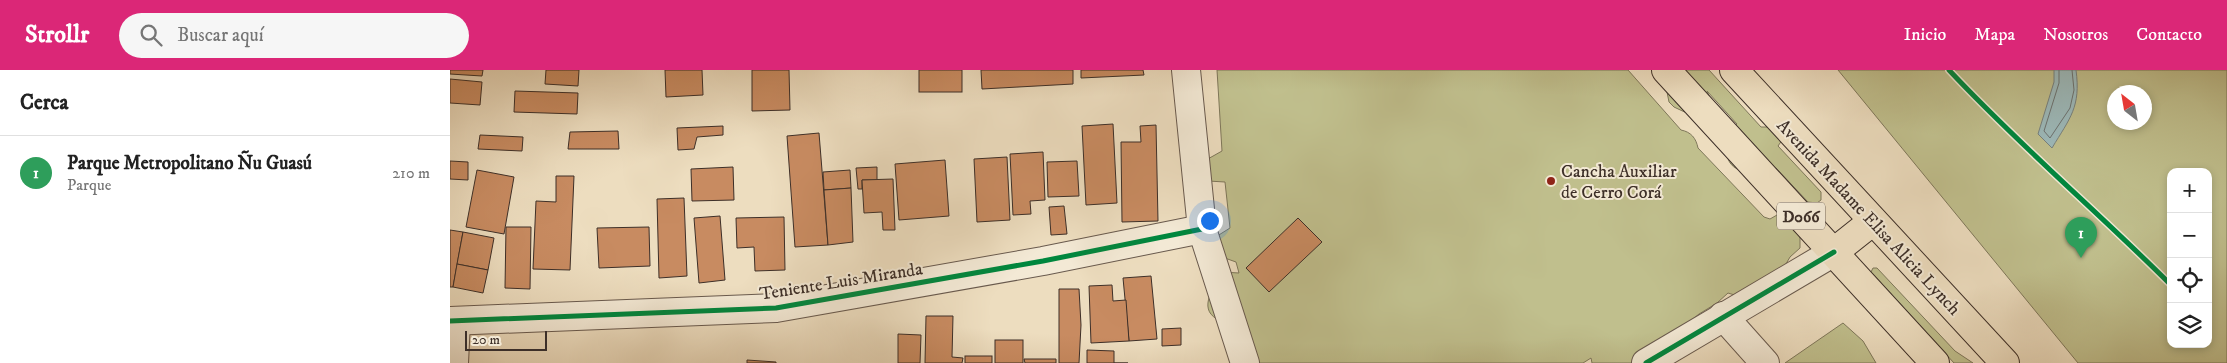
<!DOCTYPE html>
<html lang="es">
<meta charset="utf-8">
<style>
:root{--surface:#fff;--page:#f6f6f6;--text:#222;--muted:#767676;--line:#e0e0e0;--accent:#db2777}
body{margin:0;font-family:"IM FELL DW Pica",serif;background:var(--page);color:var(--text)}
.controls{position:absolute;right:15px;bottom:15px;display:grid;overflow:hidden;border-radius:10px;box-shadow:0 2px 8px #0003}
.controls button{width:45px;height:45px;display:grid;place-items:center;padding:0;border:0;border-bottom:1px solid var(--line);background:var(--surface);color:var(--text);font:25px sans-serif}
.compass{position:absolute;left:1657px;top:15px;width:45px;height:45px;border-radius:50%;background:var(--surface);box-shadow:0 2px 8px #0003;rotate:329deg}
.scale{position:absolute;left:15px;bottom:12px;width:82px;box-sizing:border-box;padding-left:5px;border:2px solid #3d2f28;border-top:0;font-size:14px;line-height:18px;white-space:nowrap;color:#3d2f28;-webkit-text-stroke:4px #f3e9d5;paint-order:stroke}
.you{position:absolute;left:759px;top:150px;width:18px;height:18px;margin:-12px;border:4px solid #fff;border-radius:50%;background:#1a73e8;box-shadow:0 0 0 8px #1a73e833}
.badge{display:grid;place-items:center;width:32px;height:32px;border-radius:50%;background:var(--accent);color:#fff;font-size:16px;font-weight:700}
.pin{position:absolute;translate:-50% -41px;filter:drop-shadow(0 1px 2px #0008)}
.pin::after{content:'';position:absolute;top:26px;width:18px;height:15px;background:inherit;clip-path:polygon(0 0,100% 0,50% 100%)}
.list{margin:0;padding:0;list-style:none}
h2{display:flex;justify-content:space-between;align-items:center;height:65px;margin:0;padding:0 20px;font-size:21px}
h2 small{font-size:16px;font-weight:400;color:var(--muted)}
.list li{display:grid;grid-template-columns:32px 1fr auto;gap:15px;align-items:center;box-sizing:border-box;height:75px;padding:0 20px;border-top:1px solid var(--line)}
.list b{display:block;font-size:19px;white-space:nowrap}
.list p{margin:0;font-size:16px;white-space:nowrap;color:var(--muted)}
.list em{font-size:16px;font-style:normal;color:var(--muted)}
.icon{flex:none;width:28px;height:28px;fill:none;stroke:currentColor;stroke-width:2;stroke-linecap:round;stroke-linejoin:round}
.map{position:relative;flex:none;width:1777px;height:293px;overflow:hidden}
header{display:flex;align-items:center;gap:30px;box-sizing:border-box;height:70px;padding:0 25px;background:var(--accent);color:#fff}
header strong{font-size:24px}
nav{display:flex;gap:28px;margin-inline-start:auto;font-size:18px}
.search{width:350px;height:45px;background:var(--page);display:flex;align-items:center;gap:12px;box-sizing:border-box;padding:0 18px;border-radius:28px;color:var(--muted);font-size:19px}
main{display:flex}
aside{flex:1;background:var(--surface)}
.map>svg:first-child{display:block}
</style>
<header>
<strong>Strollr</strong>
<div class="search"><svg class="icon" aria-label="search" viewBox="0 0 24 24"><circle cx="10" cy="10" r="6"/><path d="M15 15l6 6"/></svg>Buscar aquí</div>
<nav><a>Inicio</a><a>Mapa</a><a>Nosotros</a><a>Contacto</a></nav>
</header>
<main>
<aside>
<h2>Cerca<small></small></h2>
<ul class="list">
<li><span class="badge" style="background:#2e9e5b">1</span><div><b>Parque Metropolitano Ñu Guasú</b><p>Parque</p></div><em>210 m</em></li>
</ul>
</aside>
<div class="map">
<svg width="1777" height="293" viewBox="0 0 1777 293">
<rect width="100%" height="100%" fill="#edddbf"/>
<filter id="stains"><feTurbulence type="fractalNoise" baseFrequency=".004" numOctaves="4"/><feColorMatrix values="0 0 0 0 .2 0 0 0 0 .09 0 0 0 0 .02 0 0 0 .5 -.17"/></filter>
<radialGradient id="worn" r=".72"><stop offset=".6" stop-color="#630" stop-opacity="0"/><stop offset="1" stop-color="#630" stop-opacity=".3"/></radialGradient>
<g fill="#c0bf8d" stroke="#7e775a" fill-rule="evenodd">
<path d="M767,0H1178L1231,60C1241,62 1246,68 1248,78L1314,147L1320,149L1327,145L1335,146L1350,163V178L1340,187L1333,199L1291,227L1278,223L1267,233L1249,244L1229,260L1182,293H1142L1141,288L1133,293H792L767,249C747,238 765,216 772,202L789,203L786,192L772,187L764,168L780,158L775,112L758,111L756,90L772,81Z"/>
<path d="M1205,0H1259L1311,57H1325L1335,66L1328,76L1371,122V130L1367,133L1358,132L1326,98C1319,103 1313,102 1304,102C1273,102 1274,82 1280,58L1287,54L1257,21L1261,30L1243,46L1224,37L1219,32L1216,17Z"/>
<path d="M1388,0H1777V293H1628ZM1664,22H1694V52H1664ZM1721,102H1758V274H1721Z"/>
<polygon points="1423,198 1427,198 1505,281 1523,293 1504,293 1421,202"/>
<polygon points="1393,253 1413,271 1426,293 1335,293"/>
</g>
<path fill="#9dbabb" stroke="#778280" d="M1604,0H1626C1631,37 1620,48 1602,78L1588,64L1604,12Z"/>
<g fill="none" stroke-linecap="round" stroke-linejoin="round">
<polyline stroke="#6d7472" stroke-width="1" points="1609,0 1609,13 1594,61 1600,68 1620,38 1624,20 1622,0"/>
</g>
<g fill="#c88b61" stroke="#3d2f28">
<polygon points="0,0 33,0 32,6 0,4"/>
<polygon points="96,0 129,0 128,16 95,14"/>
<polygon points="215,0 252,0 253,25 216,27"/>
<polygon points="302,0 339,0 340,40 302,41"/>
<rect x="469" y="0" width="43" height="22"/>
<polygon points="531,0 623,0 623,14 532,19"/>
<polygon points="631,0 693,0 694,5 631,8"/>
<polygon points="0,9 32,12 30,35 0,33"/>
<polygon points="65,21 128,23 127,44 64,42"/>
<polygon points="663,54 667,133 636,135 632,56"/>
<polygon points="706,55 708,151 672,152 671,72 691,72 690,56"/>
<polygon points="273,56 273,65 247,67 244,79 228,80 227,58"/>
<polygon points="168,61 169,79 118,79 120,62"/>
<polygon points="369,63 378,175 345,177 337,66"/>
<polygon points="30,65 73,67 72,81 28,79"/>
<polygon points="593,82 595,130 580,131 581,144 563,145 560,84"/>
<polygon points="557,87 560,150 527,152 524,89"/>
<polygon points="495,90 499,146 449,150 445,94"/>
<polygon points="0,91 18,92 18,110 0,109"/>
<polygon points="627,91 629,126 598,127 597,92"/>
<polygon points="283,97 284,130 242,131 241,99"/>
<polygon points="427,97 427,110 412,110 412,119 408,119 406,98"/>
<polygon points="27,100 64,107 54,164 16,157"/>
<polygon points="400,100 401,118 374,120 373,102"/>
<polygon points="106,106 124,106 120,200 83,199 86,131 106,132"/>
<polygon points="443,109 445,160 433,160 432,142 414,143 412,110"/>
<polygon points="401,118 403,172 378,175 374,120"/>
<polygon points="234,128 237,206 209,208 207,129"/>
<polygon points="614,136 617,164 601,165 599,137"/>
<polygon points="270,146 275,210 249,213 244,148"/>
<polygon points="334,147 335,200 305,201 304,177 287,178 286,148"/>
<polygon points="848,148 872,172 819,222 796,198"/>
<polygon points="56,157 81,157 80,219 55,218"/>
<polygon points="199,157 200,196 149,198 147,158"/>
<polygon points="0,160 13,162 3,217 0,217"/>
<polygon points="13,162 44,168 38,200 7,194"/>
<polygon points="7,194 38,200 33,223 3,217"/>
<polygon points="701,206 707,269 679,271 673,208"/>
<polygon points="662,215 663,231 676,230 679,271 641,273 639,216"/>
<polygon points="609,219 629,219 631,255 629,293 609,293"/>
<polygon points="476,246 503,246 502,287 513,288 512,293 475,293"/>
<polygon points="731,258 731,275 712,276 712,259"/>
<polygon points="448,264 471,265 470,293 448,293"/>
<rect x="545" y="270" width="28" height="23"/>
<polygon points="637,280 664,281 664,293 678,293 637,293"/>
<rect x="515" y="286" width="27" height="7"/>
<polygon points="574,289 606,289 606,293 575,293"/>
<polygon points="297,290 326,292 326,293 297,293"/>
</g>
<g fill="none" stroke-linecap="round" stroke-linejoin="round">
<defs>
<g id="minor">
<polyline points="736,0 752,159 795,293"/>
<polyline points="1273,246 1315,293"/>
<polyline points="0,251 326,238 593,191 752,159"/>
<polyline points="4,293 6,251"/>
<polyline points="1196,293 1384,182"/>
</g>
<g id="highway">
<polyline points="1216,0 1485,293"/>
<polyline points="1284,0 1555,293"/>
<polyline points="1384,182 1423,151"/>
</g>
</defs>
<use href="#minor" stroke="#695a4e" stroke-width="30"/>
<use href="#highway" stroke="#3d2f28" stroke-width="30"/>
<use href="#minor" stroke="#f3e9d5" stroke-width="28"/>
<use href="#highway" stroke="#edddbf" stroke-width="28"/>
<defs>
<g id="cycleway">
<path d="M1499,0C1569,75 1648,142 1721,215"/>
<polyline points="0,251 326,238 593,191 752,159"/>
<polyline points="1196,293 1384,182"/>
</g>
</defs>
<use href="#cycleway" stroke="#f3e9d5" stroke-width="8"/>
<use href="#cycleway" stroke="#00873e" stroke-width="5"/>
</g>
<circle fill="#8f2418" stroke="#f3e9d5" stroke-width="2" cx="1101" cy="111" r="5"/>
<g text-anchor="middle" stroke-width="4" stroke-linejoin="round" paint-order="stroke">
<rect fill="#f3e9d5" stroke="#74675c" stroke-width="1" x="1327" y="132.5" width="48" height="27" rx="4"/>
<g font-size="16" font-weight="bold" fill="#3d2f28">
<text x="1351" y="152">D066</text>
</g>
<g font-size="18" fill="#3d2f28" stroke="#f3e9d5" text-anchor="start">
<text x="1111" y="107">Cancha Auxiliar<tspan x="1111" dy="21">de Cerro Corá</tspan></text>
</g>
<g font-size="18" fill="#3d2f28" stroke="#f3e9d5">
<text transform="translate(1419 147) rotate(47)" y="6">Avenida Madame Elisa Alicia Lynch</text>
<text transform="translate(391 211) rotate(-9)" y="6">Teniente Luis Miranda</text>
</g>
</g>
<rect width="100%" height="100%" filter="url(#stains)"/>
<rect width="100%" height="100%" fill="url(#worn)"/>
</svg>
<div class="controls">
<button>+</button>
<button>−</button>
<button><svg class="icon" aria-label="locate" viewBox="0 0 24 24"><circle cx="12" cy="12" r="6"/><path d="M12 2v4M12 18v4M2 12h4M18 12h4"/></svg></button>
<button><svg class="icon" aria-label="layers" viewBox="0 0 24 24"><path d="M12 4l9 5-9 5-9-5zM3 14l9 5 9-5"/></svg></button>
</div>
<svg class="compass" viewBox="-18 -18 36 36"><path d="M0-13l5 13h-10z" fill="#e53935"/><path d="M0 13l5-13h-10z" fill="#767676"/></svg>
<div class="scale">20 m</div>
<div class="you"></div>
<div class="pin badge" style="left:1631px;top:188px;background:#2e9e5b">1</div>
</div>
</main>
